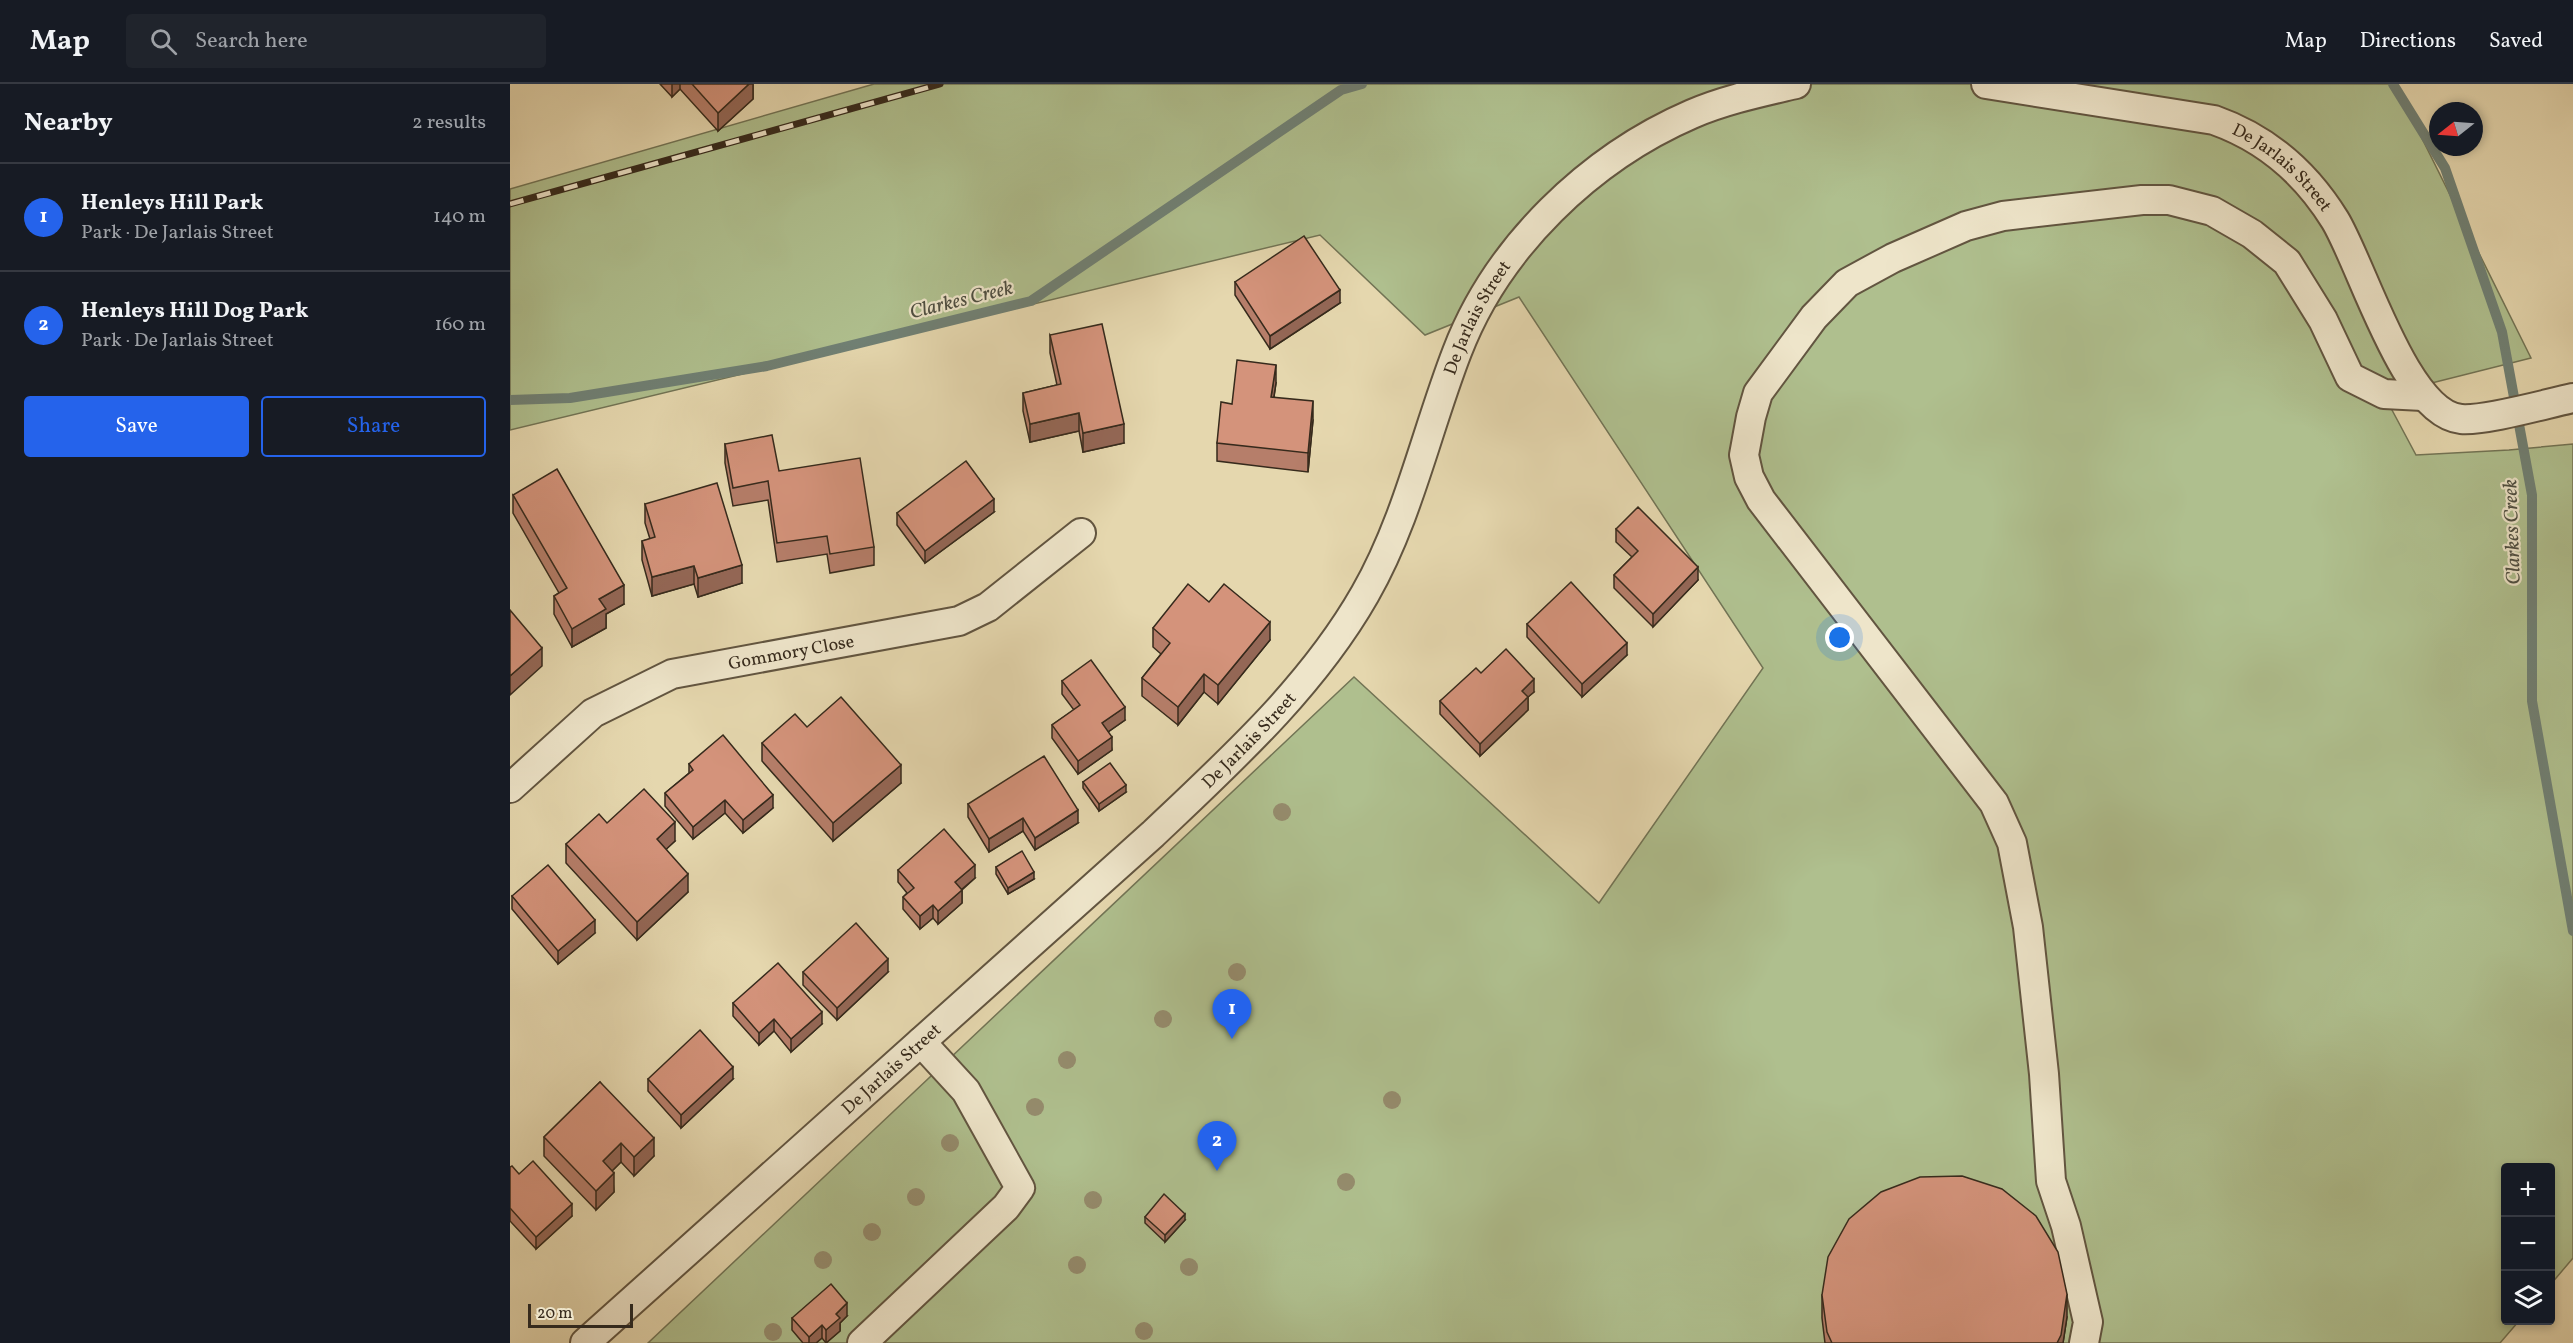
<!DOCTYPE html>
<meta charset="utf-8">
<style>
:root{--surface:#171b24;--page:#20242c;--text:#f1f3f6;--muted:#9ea1a6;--line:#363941;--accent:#2563eb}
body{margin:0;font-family:Vollkorn,serif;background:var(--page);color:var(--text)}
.controls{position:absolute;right:18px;bottom:18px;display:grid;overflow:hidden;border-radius:6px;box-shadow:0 3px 9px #0003}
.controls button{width:54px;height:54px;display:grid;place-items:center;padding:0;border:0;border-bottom:2px solid var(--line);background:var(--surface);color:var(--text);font:30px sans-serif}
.compass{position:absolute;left:1919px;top:18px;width:54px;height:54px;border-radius:50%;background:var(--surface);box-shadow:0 3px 9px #0003;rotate:253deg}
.scale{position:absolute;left:18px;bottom:15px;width:105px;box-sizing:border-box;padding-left:6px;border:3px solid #362a1c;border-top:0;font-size:16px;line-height:21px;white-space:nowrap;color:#362a1c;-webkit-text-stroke:4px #eee5ca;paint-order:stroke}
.you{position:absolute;left:1330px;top:554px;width:21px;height:21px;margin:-15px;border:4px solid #fff;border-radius:50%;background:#1a73e8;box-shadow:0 0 0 9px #1a73e833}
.badge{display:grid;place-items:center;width:39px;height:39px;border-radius:50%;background:var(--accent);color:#fff;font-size:20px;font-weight:700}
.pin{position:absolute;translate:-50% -50px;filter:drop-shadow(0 2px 3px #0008)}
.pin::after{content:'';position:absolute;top:32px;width:21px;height:18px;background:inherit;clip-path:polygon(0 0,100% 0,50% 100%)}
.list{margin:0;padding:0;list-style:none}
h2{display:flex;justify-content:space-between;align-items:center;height:78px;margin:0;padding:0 24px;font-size:26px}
h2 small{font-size:20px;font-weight:400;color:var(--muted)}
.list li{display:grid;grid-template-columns:39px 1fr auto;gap:18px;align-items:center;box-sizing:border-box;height:108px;padding:0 24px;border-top:2px solid var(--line)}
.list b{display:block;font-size:22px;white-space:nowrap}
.list p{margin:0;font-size:20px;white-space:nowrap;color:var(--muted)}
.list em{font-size:20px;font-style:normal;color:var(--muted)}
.actions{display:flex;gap:12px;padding:18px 24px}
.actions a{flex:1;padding:14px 0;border:2px solid var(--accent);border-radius:6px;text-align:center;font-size:21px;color:var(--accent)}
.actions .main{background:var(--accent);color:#fff}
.icon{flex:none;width:33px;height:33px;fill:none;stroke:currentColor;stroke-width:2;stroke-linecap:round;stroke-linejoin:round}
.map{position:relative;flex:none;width:2063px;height:1259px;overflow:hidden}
header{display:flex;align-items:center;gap:36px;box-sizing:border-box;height:84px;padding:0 30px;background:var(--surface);border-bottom:2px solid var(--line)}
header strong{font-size:28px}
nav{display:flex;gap:33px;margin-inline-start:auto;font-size:21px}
.search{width:420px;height:54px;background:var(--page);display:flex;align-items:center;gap:15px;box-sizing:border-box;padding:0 21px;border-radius:6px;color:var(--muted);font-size:22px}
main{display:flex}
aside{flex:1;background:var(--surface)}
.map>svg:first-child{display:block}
</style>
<header>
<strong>Map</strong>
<div class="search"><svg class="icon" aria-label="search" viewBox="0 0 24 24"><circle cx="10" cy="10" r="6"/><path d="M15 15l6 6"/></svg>Search here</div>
<nav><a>Map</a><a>Directions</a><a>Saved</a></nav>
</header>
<main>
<aside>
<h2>Nearby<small>2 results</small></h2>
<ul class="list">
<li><span class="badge">1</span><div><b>Henleys Hill Park</b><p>Park · De Jarlais Street</p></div><em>140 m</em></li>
<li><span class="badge">2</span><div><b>Henleys Hill Dog Park</b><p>Park · De Jarlais Street</p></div><em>160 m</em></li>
</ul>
<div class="actions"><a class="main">Save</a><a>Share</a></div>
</aside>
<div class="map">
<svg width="2063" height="1259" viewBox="0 0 2063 1259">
<rect width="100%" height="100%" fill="#e5d7ae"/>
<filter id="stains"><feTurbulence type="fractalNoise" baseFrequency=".00333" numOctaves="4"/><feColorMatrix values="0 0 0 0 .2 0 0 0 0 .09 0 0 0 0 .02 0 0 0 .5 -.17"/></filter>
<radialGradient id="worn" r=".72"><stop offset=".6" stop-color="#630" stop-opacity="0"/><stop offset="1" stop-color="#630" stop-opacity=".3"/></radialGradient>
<polygon fill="#afbf8e" stroke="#727455" stroke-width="1.5" points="364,0 1885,0 2021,274 1874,311 1906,371 1999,366 2063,360 2063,1174 2041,1200 2040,1084 1996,1084 1996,1236 2009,1237 1990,1259 138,1259 844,593 1089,819 1253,584 1009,213 915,251 810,151 0,346 0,105"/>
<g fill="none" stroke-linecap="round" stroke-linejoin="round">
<g stroke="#708074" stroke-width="10">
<polyline points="1883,0 1935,84 1992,248 2022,411 2022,617 2063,847"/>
<polyline points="0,316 60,314 257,282 521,217 831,6 852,0"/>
</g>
<defs>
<g id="street">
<path id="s1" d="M1476,0L1704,36C1755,54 1796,89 1825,136C1852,180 1895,330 1951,335C1976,337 2035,320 2063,314"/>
<path id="s2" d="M0,704L83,629L162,590L449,537L478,523L571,449"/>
<path id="s3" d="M75,1259L643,750C720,677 802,603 855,510C898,435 916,348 947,268C987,163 1080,74 1182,30C1214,16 1252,8 1286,0"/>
<polyline points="352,1259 496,1123 510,1104 456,1007 411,958"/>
<polyline points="1574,1259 1578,1238 1556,1142 1541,1097 1534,990 1518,843 1502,759 1484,719 1251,416 1239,393 1234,371 1241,333 1248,309 1304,233 1337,199 1383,174 1456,142 1493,132 1632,116 1659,116 1702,127 1742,150 1777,178 1813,236 1840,293 1874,310 1913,312"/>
</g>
</defs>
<use href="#street" stroke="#625540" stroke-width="32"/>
<use href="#street" stroke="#eee5ca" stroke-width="28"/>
<defs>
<polyline id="rail" points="0,120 430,0"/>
</defs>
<use href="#rail" stroke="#362a1c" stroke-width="7"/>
<use href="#rail" stroke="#eee5ca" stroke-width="4.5" stroke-dasharray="14" stroke-linecap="butt"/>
</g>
<g fill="#958c6d">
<circle cx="772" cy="728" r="9"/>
<circle cx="727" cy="888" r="9"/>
<circle cx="653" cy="935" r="9"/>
<circle cx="557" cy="976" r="9"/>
<circle cx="882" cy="1016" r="9"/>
<circle cx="525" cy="1023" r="9"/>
<circle cx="440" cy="1059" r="9"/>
<circle cx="836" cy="1098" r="9"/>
<circle cx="406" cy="1113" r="9"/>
<circle cx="583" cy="1116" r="9"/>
<circle cx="362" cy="1148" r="9"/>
<circle cx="313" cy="1176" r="9"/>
<circle cx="567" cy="1181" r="9"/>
<circle cx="679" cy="1183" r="9"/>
<circle cx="634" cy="1247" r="9"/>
<circle cx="263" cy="1248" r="9"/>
</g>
<g fill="#b67e6a" stroke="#362a1c" stroke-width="1.5">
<polygon points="150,0 243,0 243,15 208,47 170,5 162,13"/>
<polygon points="725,198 830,219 760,265 725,211"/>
<polygon points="540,251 614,359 573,368 569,347 520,358 513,327 513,309 547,301 540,269"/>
<polygon points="766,299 764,313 803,336 798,388 707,377 707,359 722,320"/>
<polygon points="215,360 269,387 364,463 364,481 320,489 317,470 267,478 258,416 223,422 215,379"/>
<polygon points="3,411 114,520 96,530 96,544 62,563 44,530 44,512 49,509 3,429"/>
<polygon points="135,420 232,499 188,513 184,500 142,512 132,476 132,457 140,455 135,439"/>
<polygon points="484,428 415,479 387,441 387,429"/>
<polygon points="1106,445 1188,496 1143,543 1104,504 1104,491 1122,473 1106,458"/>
<polygon points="699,518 760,556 708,620 694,608 668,641 632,612 632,594 651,570 643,563 643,544"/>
<polygon points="1017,540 1117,571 1072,613 1017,553"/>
<polygon points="971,589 1024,608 1018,613 1018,626 970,672 930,630 930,617"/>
<polygon points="552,597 615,636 598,648 602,666 568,690 542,654 542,641 564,626 552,610"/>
<polygon points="297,643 391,699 323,757 252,677 252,659"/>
<polygon points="179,680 263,724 233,749 215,729 183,755 155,722 155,709 179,689"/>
<polygon points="573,698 616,708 589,727 573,704"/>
<polygon points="458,720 568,739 525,766 513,747 479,768 458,733"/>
<polygon points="97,739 165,757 156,765 178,808 127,856 56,779 56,760"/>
<polygon points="486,783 524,795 498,810 486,790"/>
<polygon points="388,786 465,794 452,806 452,819 428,840 423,834 410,845 393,825 393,813 397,809 388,798"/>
<polygon points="2,812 85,849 48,880 2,825"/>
<polygon points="293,888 378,888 327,936 293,901"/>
<polygon points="223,919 312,940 281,968 264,947 249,961 223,932"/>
<polygon points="138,995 223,995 171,1044 138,1007"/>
<polygon points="90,998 144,1072 124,1092 111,1078 102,1087 104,1108 86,1126 34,1072 34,1053"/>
<polygon points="0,1083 62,1132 26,1165 0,1137"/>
<polygon points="635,1133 675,1136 655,1158 635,1139"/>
<polygon points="1312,1211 1557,1233 1553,1259 1315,1259 1312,1234"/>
<polygon points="337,1232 330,1239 330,1247 316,1259 312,1254 306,1259 293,1259 282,1246 282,1234"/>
</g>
<g fill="#946756" stroke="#362a1c" stroke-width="1.5">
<polygon points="162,0 170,0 170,5 162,13"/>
<polygon points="239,0 243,0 243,15 208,47 208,29"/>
<polygon points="830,206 830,219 760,265 760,252"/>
<polygon points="766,281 766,299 761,331 761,313"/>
<polygon points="803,317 803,336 798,388 798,369"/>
<polygon points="569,329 569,347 520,358 520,340"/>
<polygon points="614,340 614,359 573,368 573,349"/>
<polygon points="484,415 484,428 415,479 415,467"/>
<polygon points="232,481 232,499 188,513 188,494"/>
<polygon points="184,482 184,500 142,512 142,493"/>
<polygon points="1188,483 1188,496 1143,543 1143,530"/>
<polygon points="114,501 114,520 96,530 96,544 62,563 62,545 89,515"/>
<polygon points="760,538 760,556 708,620 708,601"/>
<polygon points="1117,559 1117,571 1072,613 1072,600"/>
<polygon points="32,564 32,582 0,611 0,592"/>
<polygon points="694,590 694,608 668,641 668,623"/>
<polygon points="1024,595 1024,608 1018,613 1018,626 970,672 970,660 1012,607"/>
<polygon points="615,623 615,636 592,652 592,639"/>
<polygon points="602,653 602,666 568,690 568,677"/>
<polygon points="391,681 391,699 323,757 323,739"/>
<polygon points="616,701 616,708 589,727 589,720"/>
<polygon points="263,711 263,724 233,749 233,736"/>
<polygon points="215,716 215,729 183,755 183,743"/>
<polygon points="568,726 568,739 525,766 525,754"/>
<polygon points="513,734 513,747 479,768 479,755"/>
<polygon points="165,738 165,757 147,774 147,755"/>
<polygon points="465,781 465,794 445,811 445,798"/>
<polygon points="524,788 524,795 498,810 498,804"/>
<polygon points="178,790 178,808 127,856 127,838"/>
<polygon points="452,806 452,819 428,840 428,827"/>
<polygon points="423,821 423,834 410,845 410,832"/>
<polygon points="85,836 85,849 48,880 48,867"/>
<polygon points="378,875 378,888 327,936 327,924"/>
<polygon points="312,928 312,940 281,968 281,955"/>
<polygon points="264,935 264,947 249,961 249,949"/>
<polygon points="223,983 223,995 171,1044 171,1031"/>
<polygon points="144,1054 144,1072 124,1092 124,1073"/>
<polygon points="111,1059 111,1078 93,1096 93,1077"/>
<polygon points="104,1089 104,1108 86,1126 86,1107"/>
<polygon points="62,1120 62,1132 26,1165 26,1153"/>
<polygon points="675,1130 675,1136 655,1158 655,1151"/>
<polygon points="1557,1210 1557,1233 1553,1259 1547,1259"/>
<polygon points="337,1219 337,1232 330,1239 330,1247 316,1259 316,1246 326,1230"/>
<polygon points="312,1241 312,1254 306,1259 299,1259 299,1253"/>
</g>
<g fill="#d4937b" stroke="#362a1c" stroke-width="1.5">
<polygon points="182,0 239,0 208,29"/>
<polygon points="794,152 830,206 760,252 725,198"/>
<polygon points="592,240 614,340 573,349 569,329 520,340 513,309 551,300 540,251"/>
<polygon points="727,276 766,281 761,313 803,317 798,369 707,359 711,318 722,320"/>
<polygon points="262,351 269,387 350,374 364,463 320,470 317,452 267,459 258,397 223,404 215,360"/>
<polygon points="456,377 484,415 415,467 387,429"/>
<polygon points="47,385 114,501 89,515 96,525 62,545 44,512 57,504 3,411"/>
<polygon points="207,399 232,481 188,494 184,482 142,493 132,457 145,453 135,420"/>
<polygon points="1128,423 1188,483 1143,530 1104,491 1128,467 1106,445"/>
<polygon points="1061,498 1117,559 1072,600 1017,540"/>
<polygon points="678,500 699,518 714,500 760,538 708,601 694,590 668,623 632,594 660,559 643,544"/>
<polygon points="0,526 32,564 0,592"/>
<polygon points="996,565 1024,595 1012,607 1018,613 970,660 930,617 966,584 971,589"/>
<polygon points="581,576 615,623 592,639 602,653 568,677 542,641 570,621 552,597"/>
<polygon points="331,613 391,681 323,739 252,659 285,630 297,643"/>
<polygon points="213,651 263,711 233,736 215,716 183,743 155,709 183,686 179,680"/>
<polygon points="534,672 568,726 525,754 513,734 479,755 458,720"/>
<polygon points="600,679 616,701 589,720 573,698"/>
<polygon points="134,705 165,738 147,755 178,790 127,838 56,760 89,730 97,739"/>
<polygon points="434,745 465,781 445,798 452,806 428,827 423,821 410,832 393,813 404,804 388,786"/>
<polygon points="512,767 524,788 498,804 486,783"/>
<polygon points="38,781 85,836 48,867 2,812"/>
<polygon points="346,839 378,875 327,924 293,888"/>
<polygon points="268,879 312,928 281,955 264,935 249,949 223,919"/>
<polygon points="190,946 223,983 171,1031 138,995"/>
<polygon points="90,998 144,1054 124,1073 111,1059 93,1077 104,1089 86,1107 34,1053"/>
<polygon points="23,1077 62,1120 26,1153 0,1124 0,1083 2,1082 9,1090"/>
<polygon points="1452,1092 1492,1105 1526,1132 1548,1168 1557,1210 1551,1251 1547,1259 1322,1259 1317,1248 1312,1211 1318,1173 1339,1135 1371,1108 1410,1093"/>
<polygon points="654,1110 675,1130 655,1151 635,1133"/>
<polygon points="321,1200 337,1219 326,1230 330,1234 316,1246 312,1241 299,1253 282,1234"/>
</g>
<g text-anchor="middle" stroke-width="4.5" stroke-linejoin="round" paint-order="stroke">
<g font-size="18" fill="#362a1c" stroke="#eee5ca">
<text dy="6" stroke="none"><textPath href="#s1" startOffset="315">De Jarlais Street</textPath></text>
<text dy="6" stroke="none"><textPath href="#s3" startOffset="1383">De Jarlais Street</textPath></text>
<text dy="6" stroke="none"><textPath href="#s2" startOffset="321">Gommory Close</textPath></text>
<text dy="6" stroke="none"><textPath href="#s3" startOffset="897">De Jarlais Street</textPath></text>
<text dy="6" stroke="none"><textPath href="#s3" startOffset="411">De Jarlais Street</textPath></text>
</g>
<g font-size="20" font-style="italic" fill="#4e4e41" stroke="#eee5ca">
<text transform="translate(451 215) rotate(-14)" y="7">Clarkes Creek</text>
<text transform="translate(2001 448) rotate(-92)" y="7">Clarkes Creek</text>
</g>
</g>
<rect width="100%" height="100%" filter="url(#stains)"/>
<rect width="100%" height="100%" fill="url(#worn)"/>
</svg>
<div class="controls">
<button>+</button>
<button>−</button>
<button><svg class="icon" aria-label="layers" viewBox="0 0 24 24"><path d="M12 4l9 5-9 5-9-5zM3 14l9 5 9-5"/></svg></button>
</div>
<svg class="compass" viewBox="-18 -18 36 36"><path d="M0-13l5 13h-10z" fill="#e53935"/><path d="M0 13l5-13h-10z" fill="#9ea1a6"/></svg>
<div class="scale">20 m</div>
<div class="you"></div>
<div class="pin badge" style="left:722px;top:955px">1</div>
<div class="pin badge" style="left:707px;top:1087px">2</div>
</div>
</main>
